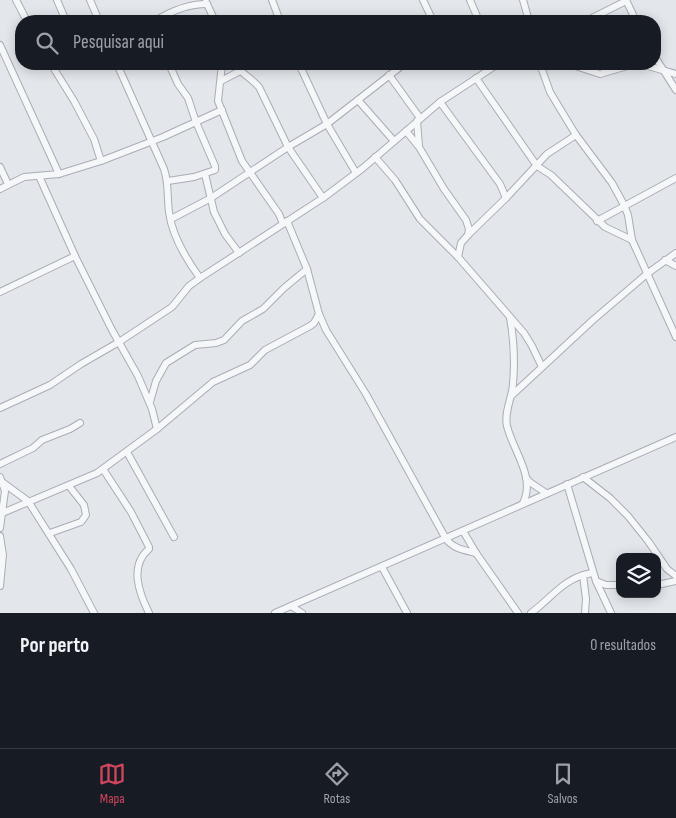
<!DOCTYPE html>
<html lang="pt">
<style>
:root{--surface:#171b24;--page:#20242c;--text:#f1f3f6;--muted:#9ea1a6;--line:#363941;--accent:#d2465d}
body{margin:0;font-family:"Sofia Sans Condensed",sans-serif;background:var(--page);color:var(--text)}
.controls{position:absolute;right:15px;bottom:15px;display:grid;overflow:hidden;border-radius:10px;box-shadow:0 2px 12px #0003}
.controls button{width:45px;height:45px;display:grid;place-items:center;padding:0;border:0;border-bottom:1px solid var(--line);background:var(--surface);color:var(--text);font:25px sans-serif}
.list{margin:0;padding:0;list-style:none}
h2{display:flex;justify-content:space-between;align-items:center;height:65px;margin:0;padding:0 20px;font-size:21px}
h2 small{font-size:16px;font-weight:400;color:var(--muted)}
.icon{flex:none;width:28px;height:28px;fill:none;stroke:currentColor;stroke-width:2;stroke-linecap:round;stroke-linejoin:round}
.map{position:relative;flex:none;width:676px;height:613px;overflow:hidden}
.search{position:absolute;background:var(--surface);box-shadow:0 2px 12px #0003;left:15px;right:15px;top:15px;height:55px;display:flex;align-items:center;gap:12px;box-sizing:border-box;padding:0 18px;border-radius:20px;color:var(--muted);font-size:19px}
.sheet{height:135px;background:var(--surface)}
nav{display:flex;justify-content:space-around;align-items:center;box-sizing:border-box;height:70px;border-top:1px solid var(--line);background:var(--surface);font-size:14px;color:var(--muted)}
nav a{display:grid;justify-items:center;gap:2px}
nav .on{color:var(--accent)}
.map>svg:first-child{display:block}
</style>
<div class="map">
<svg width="676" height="613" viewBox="0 0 676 613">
<rect width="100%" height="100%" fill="#e3e6eb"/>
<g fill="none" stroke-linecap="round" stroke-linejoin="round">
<defs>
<g id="street">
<polyline points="16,0 27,21"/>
<polyline points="57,0 66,21"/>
<polyline points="90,0 99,21"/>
<polyline points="272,0 280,21"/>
<polyline points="423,0 433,21"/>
<polyline points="470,0 479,21"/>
<polyline points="523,0 529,21"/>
<polyline points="626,0 636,21"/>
<polyline points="206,2 215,21"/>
<path d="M155,21C171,11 188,4 207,4"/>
<polyline points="586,21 626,1"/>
<polyline points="0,45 59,174"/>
<polyline points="655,57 676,90"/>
<polyline points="51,64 74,101 94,139 101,161"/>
<path d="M117,64L164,169C169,184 167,197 169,212C172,236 186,259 200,278"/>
<polyline points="222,64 218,101 242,161 279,214 283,224"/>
<path d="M234,64C241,73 251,78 259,87L288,147L323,198"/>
<polyline points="299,64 327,124 356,173"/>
<polyline points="540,64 550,92 559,107 576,135 612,183 624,205 628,215 632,240 676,337"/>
<polyline points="569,64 600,74 634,64"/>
<polyline points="641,64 676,74"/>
<polyline points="389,75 420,118"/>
<polyline points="476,78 537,166 551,175 605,227 632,240"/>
<polyline points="221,81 240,71"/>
<polyline points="358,100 394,141"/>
<polyline points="440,102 500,184 506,198"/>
<polyline points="417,121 419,146"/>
<polyline points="406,131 419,147 444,189 466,220 469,229 468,235"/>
<polyline points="375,157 395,180 420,219 458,257 524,333 532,346 542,367"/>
<polyline points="0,167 8,184"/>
<polyline points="205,174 214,212 225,234 239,253"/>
<polyline points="168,181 194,177 215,170 215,166 196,122 188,98 178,84 169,64"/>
<polyline points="0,189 24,177 59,174 101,161 163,137 222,110"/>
<polyline points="171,219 211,198 288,147 327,124 404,64"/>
<path d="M287,221L307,269L319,314L326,330L366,394L446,539C454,549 464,550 476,553"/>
<polyline points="597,221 676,178"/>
<polyline points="458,257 461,243 468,235 506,198 547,154 576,135"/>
<polyline points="665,260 676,266"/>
<polyline points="0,292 75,256"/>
<path d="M510,318C514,340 515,361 513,384C512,398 504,412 507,426C513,451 536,477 523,503"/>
<polyline points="511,396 593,320 648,273 676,253"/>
<polyline points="150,402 156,381 166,363 195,345 216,343 224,340 242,321 263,309 284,288 307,269"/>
<polyline points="0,408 50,385 81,364 119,342 172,307 189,286 200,278 323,198 363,168 440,102 498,64"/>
<polyline points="157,429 213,382 250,365 265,350 310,326 314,323 319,314"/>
<polyline points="127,452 174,537"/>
<polyline points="0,464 33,448 42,440 70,429 80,423"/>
<path d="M103,469L131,512L149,547V549C129,566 139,593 149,613"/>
<polyline points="0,477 5,491 0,528"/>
<polyline points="583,477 610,498 628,516 648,541 667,569 676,576"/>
<polyline points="526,478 531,483 546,493"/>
<polyline points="2,482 28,501 71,569 94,613"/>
<polyline points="567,484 596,581 606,585 620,585"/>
<polyline points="0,514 97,473 157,429 152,409 138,376 112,330 75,256 39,176"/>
<polyline points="463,531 476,553 518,613"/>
<polyline points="50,533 81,522 86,515 84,505 69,486"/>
<polyline points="0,536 3,555 0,586"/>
<polyline points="382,567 407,613"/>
<polyline points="583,575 586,599 585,613"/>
<polyline points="596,581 611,613"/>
<polyline points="657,585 676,581"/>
<polyline points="291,606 302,613"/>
<polyline points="275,613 676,437"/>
<path d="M531,613C553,597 563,578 592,573"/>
</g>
</defs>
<use href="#street" stroke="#a8adb6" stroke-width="8"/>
<use href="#street" stroke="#f6f7f9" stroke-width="6"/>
</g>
</svg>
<div class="controls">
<button><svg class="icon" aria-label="layers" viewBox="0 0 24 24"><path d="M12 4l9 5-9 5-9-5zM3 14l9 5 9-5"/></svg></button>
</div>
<div class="search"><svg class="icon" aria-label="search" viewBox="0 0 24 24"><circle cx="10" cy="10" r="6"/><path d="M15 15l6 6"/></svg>Pesquisar aqui</div>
</div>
<section class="sheet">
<h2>Por perto<small>0 resultados</small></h2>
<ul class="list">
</ul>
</section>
<nav>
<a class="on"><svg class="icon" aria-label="map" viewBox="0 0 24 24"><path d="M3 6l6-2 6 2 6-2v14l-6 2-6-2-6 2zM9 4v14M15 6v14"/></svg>Mapa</a>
<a><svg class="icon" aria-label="directions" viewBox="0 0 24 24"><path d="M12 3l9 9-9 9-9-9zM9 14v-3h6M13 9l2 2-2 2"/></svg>Rotas</a>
<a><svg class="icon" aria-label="saved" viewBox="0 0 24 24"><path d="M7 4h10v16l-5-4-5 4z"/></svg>Salvos</a>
</nav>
